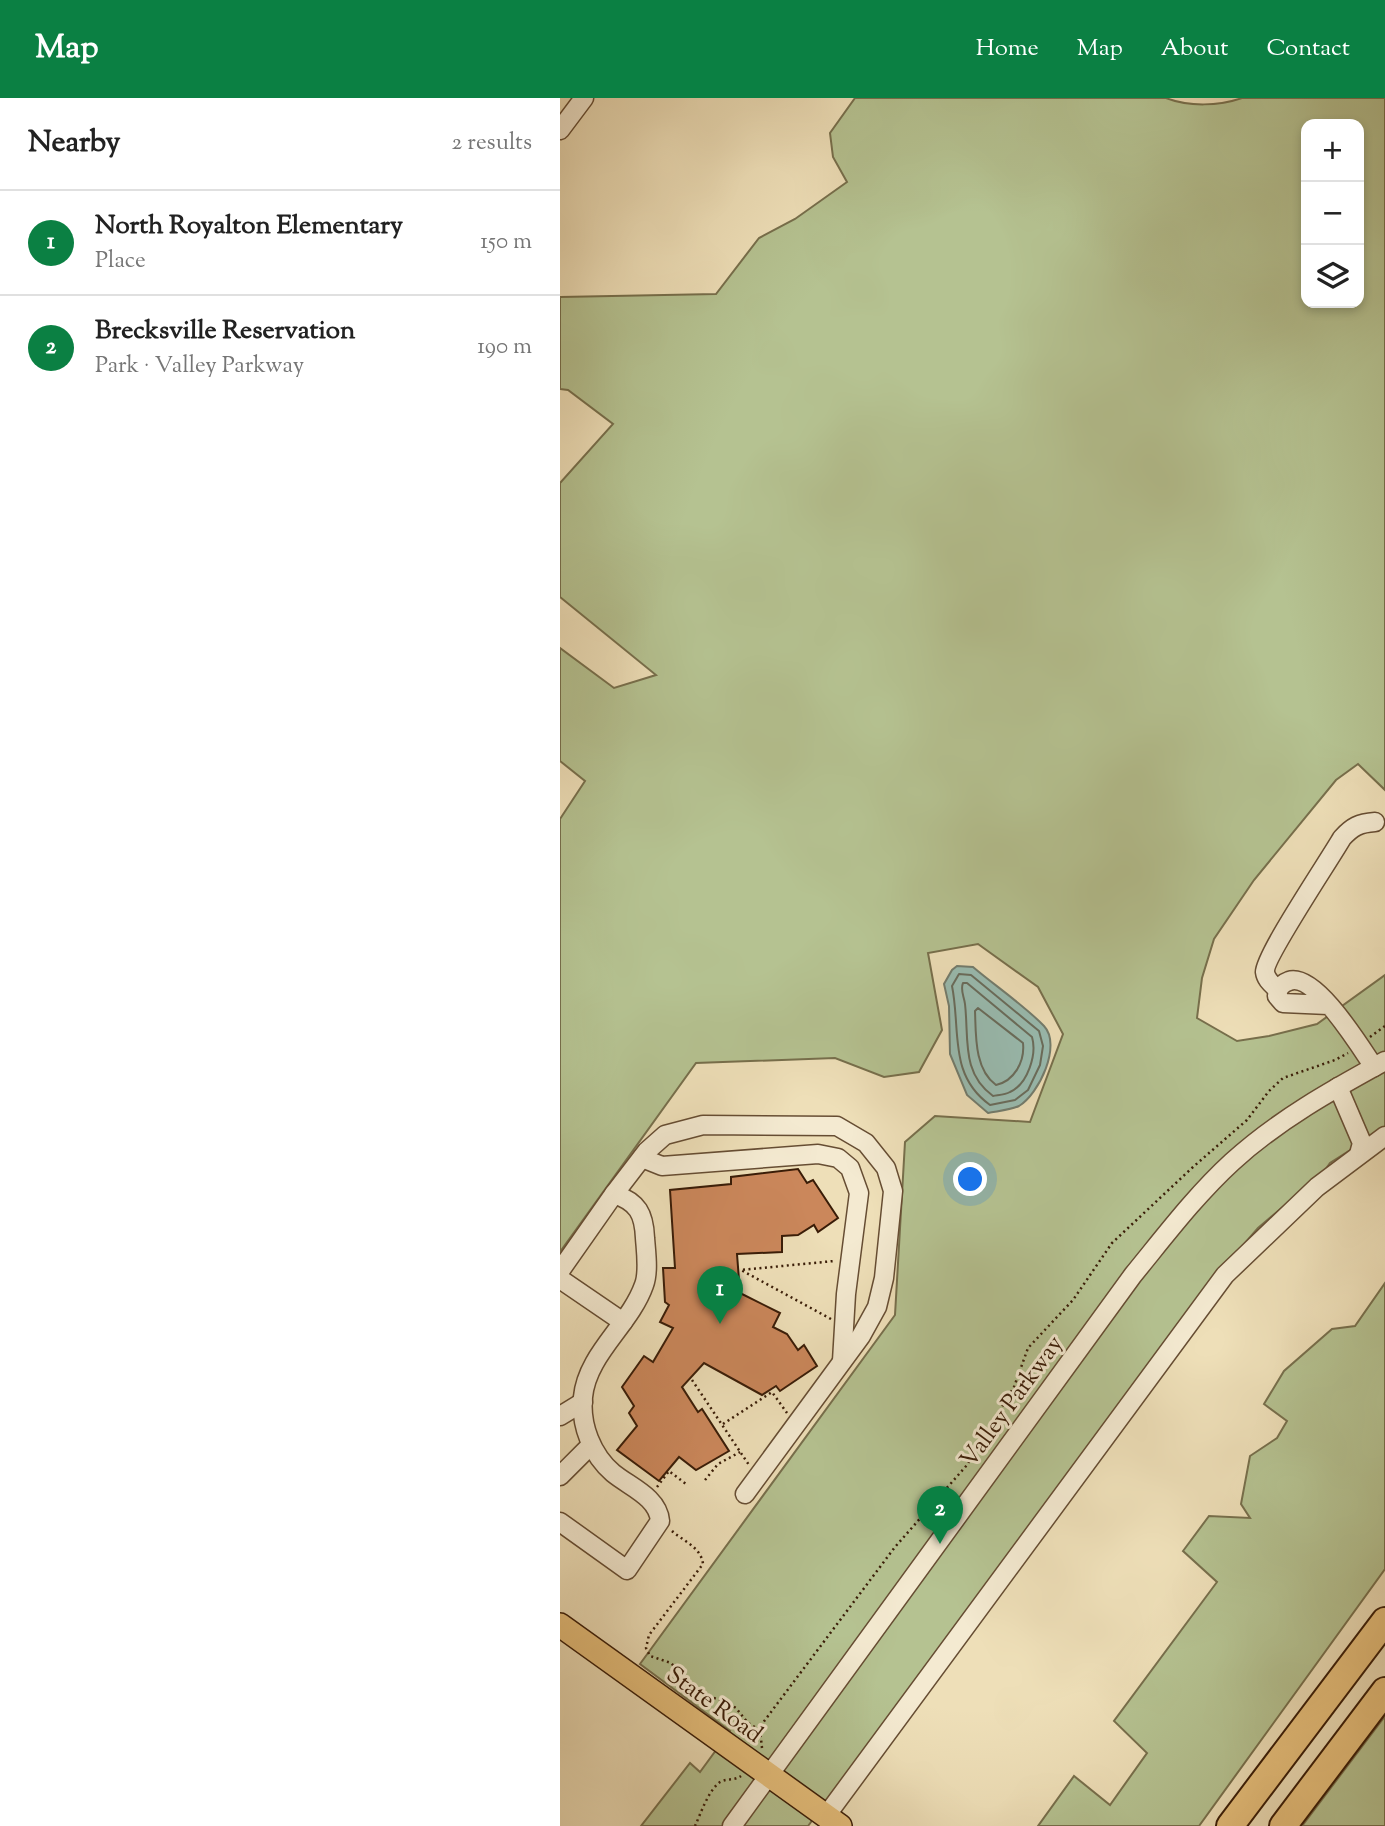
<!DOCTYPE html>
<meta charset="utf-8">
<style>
:root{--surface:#fff;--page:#f2f2f2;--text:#222;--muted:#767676;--line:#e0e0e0;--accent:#0b8043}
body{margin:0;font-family:"Sorts Mill Goudy",serif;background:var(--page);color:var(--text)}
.controls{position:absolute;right:21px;top:21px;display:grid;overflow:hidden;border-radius:14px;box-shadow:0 4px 10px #0003}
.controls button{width:63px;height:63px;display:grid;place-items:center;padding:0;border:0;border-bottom:2px solid var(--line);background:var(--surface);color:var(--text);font:35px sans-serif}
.you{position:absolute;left:411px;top:1082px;width:24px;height:24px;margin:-18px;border:5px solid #fff;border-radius:50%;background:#1a73e8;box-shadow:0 0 0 10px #1a73e833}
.badge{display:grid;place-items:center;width:46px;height:46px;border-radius:50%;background:var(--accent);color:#fff;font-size:23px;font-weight:700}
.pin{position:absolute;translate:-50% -58px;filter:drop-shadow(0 2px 4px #0008)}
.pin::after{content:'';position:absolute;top:37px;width:24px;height:21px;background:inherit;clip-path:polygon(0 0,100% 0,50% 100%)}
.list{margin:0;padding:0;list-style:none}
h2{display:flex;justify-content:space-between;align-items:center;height:91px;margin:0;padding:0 28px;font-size:30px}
h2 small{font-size:23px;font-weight:400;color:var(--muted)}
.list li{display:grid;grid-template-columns:46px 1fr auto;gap:21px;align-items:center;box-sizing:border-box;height:105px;padding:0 28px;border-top:2px solid var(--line)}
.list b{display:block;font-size:26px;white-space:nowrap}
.list p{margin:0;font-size:23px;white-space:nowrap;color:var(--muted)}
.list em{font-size:23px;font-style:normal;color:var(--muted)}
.icon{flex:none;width:38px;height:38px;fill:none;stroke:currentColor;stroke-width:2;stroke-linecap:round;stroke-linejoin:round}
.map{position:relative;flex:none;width:825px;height:1728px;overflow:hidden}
header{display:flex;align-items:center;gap:42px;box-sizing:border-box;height:98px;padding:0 35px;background:var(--accent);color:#fff}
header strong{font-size:33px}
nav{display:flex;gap:38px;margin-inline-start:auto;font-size:24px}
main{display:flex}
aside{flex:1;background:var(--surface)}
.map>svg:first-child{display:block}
</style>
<header>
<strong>Map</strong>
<nav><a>Home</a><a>Map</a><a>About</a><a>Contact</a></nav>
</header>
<main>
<aside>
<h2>Nearby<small>2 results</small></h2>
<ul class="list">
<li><span class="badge">1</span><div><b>North Royalton Elementary</b><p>Place</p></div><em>150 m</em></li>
<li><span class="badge">2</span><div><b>Brecksville Reservation</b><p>Park · Valley Parkway</p></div><em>190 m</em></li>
</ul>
</aside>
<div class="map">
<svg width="825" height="1728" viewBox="0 0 825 1728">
<rect width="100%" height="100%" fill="#eedfb8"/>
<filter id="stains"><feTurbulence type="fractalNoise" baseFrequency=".00286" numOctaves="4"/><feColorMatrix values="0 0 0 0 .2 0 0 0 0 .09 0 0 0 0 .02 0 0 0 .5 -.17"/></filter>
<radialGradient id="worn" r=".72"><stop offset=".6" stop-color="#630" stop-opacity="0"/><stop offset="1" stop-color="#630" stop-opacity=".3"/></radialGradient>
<g fill="#b5c291" stroke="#776f4c" stroke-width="2" fill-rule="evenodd">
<path d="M295,0H606C629,9 659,8 682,0H825V692L798,666L776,682L694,782L654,841L642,880L637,920L677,943L709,938L757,926L825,877V1030L770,1065L763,1075L698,1130L657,1177L248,1728H81L130,1665L140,1674L170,1633L80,1566L335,1217L345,1044L375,1018L470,1024L503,936L478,889L418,846L368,855L382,932L359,974L324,979L275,960L136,965L0,1154V721L25,683L0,663V550L54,590L96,577L0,499V385L53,326L8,292L0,291V199L156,196L199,140L235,121L287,84L273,59L270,35ZM746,26H799V205H746Z"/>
<polygon points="825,1185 825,1471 639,1728 478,1728 514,1678 550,1707 587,1655 554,1623 657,1484 623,1453 649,1418 690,1420 681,1406 690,1358 717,1340 727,1323 704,1306 724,1273 772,1231 795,1228"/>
<polygon points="825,1618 825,1728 742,1728"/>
</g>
<path fill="#99bcb1" stroke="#737c6d" stroke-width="2" d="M397,868L413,869C434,887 465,908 484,928C502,947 479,996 459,1008C451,1012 438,1013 428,1015L407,997L390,956L389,908L384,886L392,872Z"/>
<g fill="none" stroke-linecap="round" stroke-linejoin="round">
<g stroke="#696c5c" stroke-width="2">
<path d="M399,876L411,877L479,933L483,948L480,967L468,992L455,1002L430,1007C388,977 401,932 392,888Z"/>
<path d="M403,885H407L472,939C477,956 468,986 450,994C445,997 438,997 433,998C401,975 409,940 405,906C404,898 400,892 403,885Z"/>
<path d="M418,910L463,945C465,964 454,983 436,987C414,971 416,936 415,913Z"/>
</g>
</g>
<polygon fill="#cb875b" stroke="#391c07" stroke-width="2" points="238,1071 247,1085 253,1082 278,1120 258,1134 254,1127 238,1137 222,1138 222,1154 177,1156 180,1195 220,1215 213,1229 227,1236 238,1252 244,1247 257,1268 220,1293 216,1288 202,1297 144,1265 122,1289 138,1314 142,1311 169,1353 136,1372 119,1359 99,1383 57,1352 77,1328 69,1315 74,1308 62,1289 84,1258 93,1264 113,1230 100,1224 109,1207 105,1204 103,1170 115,1170 110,1092 171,1086 171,1079"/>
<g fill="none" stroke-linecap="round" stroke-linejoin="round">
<defs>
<g id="minor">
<polyline points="0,32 24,0"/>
<path d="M717,891C712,886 706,882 705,874C704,859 770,761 782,740C792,729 799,725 815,724"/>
<path d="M768,907L723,905L717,898C718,890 721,886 729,883C755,874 801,950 814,969"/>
<polyline points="778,989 802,1045 799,1056"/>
<polyline points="82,1060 102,1068 258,1056 278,1060 290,1070 299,1095 286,1196 282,1263"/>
<polyline points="54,1096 87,1053 105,1037 143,1027 277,1028 306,1045 326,1070 333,1093 324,1180 317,1209 301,1238 185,1396"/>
<path d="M0,1173L54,1096C78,1104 84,1116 85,1140C86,1154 89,1174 84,1187C70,1227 27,1256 23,1299C20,1327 32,1357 53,1375C70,1389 98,1399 100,1423L67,1472L0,1424"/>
<polyline points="0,1181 63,1224"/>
<polyline points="0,1318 23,1304"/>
<polyline points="0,1378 31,1347"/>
<polyline points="266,1718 665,1177 757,1089 825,1038"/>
<path d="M172,1728L573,1177C605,1138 635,1098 672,1064C718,1022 772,992 825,963"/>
</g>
<polyline id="major" points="0,1527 280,1728"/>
<g id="highway">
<polyline points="670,1728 825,1523"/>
<polyline points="723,1728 825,1593"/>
</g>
</defs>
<use href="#minor" stroke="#664d33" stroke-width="21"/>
<use href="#major" stroke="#391c07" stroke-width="26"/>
<use href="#highway" stroke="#391c07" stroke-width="30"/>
<g stroke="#391c07" stroke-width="2.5" stroke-dasharray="2 3.5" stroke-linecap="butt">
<polyline points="810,939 825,928"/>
<polyline points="271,1221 181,1172 274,1163"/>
<polyline points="132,1282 189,1367"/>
<polyline points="163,1326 212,1294 227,1315"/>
<polyline points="145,1382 158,1366 180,1354"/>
<polyline points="97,1389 109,1373 126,1386"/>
<path d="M112,1433C123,1443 141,1449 143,1466L89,1537L86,1550L90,1558L111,1565L132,1587L145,1597L166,1604L176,1610L188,1625L200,1632"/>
<polyline points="202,1650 200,1632 202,1626 335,1449 407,1367 454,1289 468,1250 513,1202 552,1145 633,1069 687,1022 709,993 723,980 775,962 788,955"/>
<path d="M135,1728C141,1715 148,1693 160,1684C167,1680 174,1683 181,1678"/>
</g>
<use href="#minor" stroke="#f4ead1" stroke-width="18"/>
<use href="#major" stroke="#e7c07c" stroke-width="23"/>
<use href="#highway" stroke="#e7c07c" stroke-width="26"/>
</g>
<g text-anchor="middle" stroke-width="6" stroke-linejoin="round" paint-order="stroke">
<g font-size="24" fill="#391c07" stroke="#f4ead1">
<text transform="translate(451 1303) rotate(-54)" y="8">Valley Parkway</text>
<text transform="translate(155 1606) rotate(36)" y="8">State Road</text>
</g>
</g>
<rect width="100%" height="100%" filter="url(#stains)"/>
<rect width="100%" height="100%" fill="url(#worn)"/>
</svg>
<div class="controls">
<button>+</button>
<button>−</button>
<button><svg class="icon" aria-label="layers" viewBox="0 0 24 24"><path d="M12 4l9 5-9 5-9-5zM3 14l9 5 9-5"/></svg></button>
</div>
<div class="you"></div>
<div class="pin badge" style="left:160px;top:1226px">1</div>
<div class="pin badge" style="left:380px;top:1446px">2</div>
</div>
</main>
